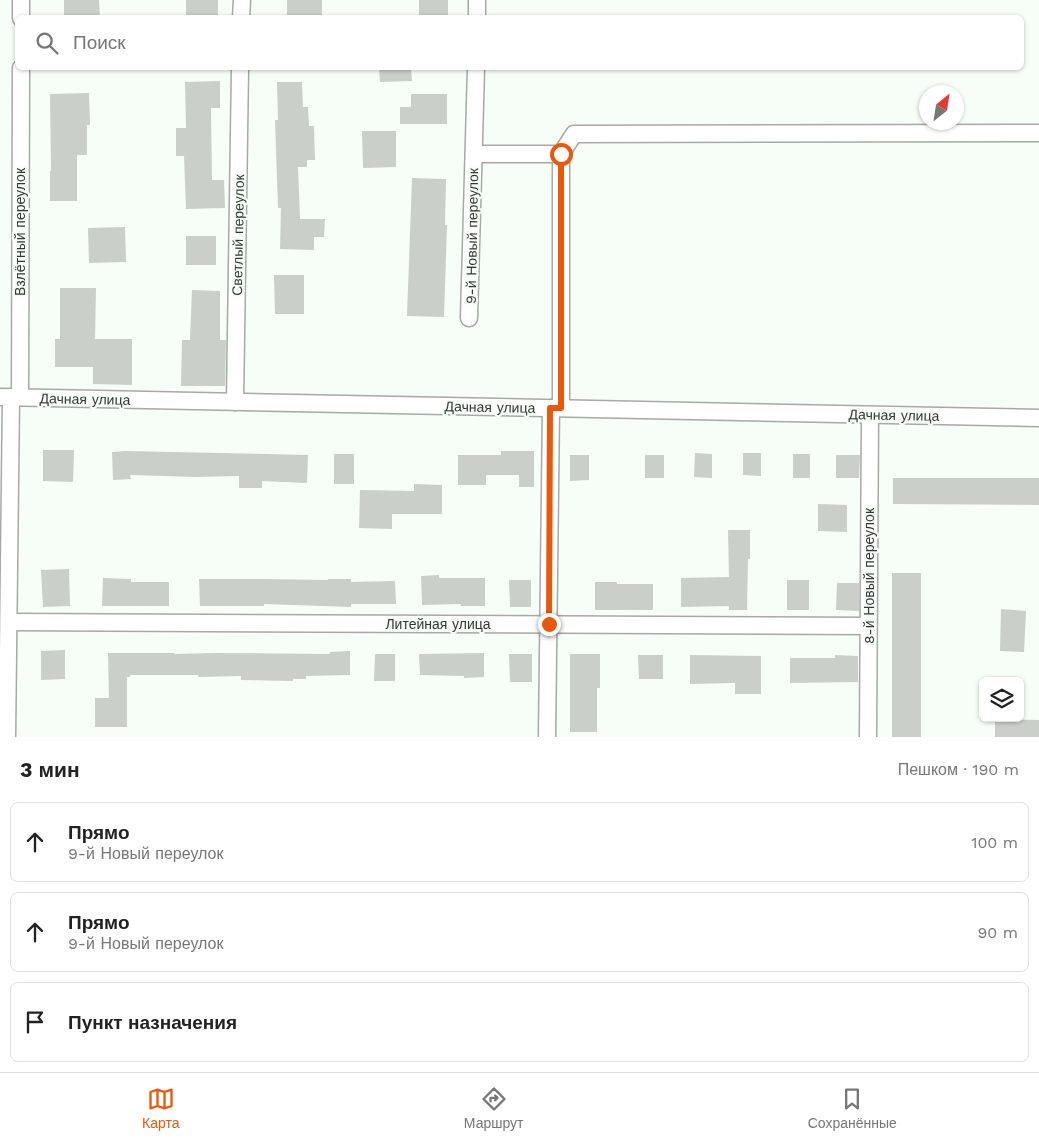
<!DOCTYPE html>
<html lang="ru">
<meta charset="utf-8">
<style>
:root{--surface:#fff;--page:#f6f6f6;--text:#222;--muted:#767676;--line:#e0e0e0;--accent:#ea580c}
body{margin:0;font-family:"Work Sans",sans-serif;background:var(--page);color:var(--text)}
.controls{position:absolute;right:15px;bottom:15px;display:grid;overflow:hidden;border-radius:8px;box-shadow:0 1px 4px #0004}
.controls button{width:45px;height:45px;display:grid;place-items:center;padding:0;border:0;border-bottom:1px solid var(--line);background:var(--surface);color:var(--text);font:25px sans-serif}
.compass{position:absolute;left:919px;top:85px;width:45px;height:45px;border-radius:50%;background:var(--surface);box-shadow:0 1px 4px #0004;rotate:30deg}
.stop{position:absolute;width:15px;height:15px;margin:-11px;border:4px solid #ea580c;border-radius:50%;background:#fff}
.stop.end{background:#ea580c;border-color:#fff;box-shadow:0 1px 5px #0008}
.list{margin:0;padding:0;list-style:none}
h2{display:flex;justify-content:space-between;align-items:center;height:65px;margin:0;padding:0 20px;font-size:21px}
h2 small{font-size:16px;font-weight:400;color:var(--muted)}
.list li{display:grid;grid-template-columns:32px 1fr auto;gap:15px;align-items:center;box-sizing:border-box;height:80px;margin:0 10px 10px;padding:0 10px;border:1px solid var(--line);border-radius:8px}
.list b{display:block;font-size:19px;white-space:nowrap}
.list p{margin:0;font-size:16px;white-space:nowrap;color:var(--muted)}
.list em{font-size:16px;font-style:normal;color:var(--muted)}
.icon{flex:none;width:28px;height:28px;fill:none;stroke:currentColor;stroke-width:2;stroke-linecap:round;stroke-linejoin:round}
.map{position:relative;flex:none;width:1039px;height:737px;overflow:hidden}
.search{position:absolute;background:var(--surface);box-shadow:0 1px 4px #0004;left:15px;right:15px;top:15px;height:55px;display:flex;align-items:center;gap:12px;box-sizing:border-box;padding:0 18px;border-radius:8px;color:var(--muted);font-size:19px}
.sheet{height:335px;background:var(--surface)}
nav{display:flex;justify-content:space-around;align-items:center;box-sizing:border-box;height:70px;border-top:1px solid var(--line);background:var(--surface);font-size:14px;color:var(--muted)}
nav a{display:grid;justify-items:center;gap:2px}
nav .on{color:var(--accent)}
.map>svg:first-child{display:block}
</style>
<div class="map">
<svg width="1039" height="737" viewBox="0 0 1039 737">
<rect width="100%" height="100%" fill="#f7fdf7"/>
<g fill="#cacfc9">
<polygon points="64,0 99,0 100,18 64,18"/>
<rect x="186" y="0" width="32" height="18"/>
<rect x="287" y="0" width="35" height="18"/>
<rect x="419" y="0" width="29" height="18"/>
<polygon points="379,68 411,68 412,81 380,82"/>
<polygon points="220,81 220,108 211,108 212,180 224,180 225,208 186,209 184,156 176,156 176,128 186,128 185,82"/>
<polygon points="277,82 302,82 303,107 308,107 309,126 314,126 315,160 307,160 307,167 298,167 300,219 325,219 324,237 314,237 314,250 280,249 281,208 278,208 275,120 278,120"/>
<polygon points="89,93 90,125 87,125 87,155 77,155 77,201 50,201 50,171 51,171 50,94"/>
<polygon points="411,94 447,94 447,124 400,124 400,107 411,107"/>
<polygon points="362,131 396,131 396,167 363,168"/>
<polygon points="412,178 446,179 445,225 447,225 444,317 407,316"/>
<polygon points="125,227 126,262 89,263 88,228"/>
<rect x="186" y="236" width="30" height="29"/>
<polygon points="274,275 304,275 304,314 275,314"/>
<polygon points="60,288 96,288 95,339 132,339 132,385 93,384 93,367 55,367 55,339 60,339"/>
<polygon points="192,290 220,291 220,340 226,340 225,386 181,386 182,340 190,340"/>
<polygon points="43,450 74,450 73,482 43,481"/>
<polygon points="125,451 308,455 307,483 262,481 262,488 239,488 239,476 196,477 130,475 131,479 113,480 112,452"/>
<polygon points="501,451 534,451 534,487 519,487 519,475 486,475 486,485 458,485 458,455 501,455"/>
<polygon points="695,453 712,454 712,478 694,477"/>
<polygon points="743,453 761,453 761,476 743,475"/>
<rect x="334" y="454" width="20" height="30"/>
<rect x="793" y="454" width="17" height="24"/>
<polygon points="570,455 589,455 589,480 570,481"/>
<rect x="645" y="455" width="19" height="23"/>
<polygon points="836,455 860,455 859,478 836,478"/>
<polygon points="893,478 1039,478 1039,505 893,504"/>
<polygon points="414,484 442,485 442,514 392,514 392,529 359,528 360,490 414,491"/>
<polygon points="818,504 847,505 847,532 818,531"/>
<polygon points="728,530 750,530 750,559 748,559 747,610 729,610 729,606 681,607 681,578 729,577"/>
<polygon points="69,569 70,606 43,607 41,570"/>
<rect x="892" y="573" width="29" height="164"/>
<polygon points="439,575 439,578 485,578 485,606 461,606 461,604 422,605 421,576"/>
<polygon points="103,578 131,579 131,582 169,582 169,606 102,606"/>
<polygon points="199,579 263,579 328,580 328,579 351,579 351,582 395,581 396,604 351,604 351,607 264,604 264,606 200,606"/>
<polygon points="509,580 531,580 531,607 510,607"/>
<rect x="787" y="580" width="22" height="30"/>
<polygon points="595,582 617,582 617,584 653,584 653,610 595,610"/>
<polygon points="837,583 859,583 859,611 836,610"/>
<polygon points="1001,609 1026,611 1024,652 1000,651"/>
<polygon points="65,650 65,679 41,680 41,651"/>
<polygon points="350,651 350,675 306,676 306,679 293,679 293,681 241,680 241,676 199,677 198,675 130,675 130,677 127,677 127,727 95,727 95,698 109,698 108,653 174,653 174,654 216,653 330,654 330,652"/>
<polygon points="484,653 484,677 464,678 464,676 420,675 419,654"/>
<polygon points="375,654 395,654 395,681 374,681"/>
<polygon points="509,654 532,654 532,682 510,682"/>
<polygon points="570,654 600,654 600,688 597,688 597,732 570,732"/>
<polygon points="638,655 663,655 663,679 639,679"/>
<polygon points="690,655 761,656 761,694 735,694 735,683 690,684"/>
<polygon points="835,655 858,656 858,682 790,683 790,658 835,658"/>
<polygon points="995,719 1039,720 1039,737 995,737"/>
</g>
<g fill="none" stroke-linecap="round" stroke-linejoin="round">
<defs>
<g id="street">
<polyline points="21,18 21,0"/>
<polyline points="241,18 242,0"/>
<polyline points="477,18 477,0"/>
<polyline points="474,154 561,154 561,408"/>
<polyline points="561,154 574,134 1039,133"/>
<polyline points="469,318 476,68"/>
<polyline points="0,397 1039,418"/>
<polyline points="20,397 21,68"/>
<polyline points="235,402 240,68"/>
<polyline points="9,622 868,626"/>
<polyline points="7,737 11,397"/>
<polyline points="547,737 551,408"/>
<polyline points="868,737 870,415"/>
</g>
</defs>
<use href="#street" stroke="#a5aaa4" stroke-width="19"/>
<use href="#street" stroke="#fff" stroke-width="16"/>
</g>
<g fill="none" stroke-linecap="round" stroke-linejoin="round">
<polyline stroke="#ea580c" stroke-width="6" points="549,624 550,408 561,408 561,154"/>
</g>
<g text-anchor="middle" stroke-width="4.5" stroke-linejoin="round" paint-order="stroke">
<g font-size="14" fill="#353735" stroke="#f7fdf7">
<text transform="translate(20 232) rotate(-90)" y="5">Взлётный переулок</text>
<text transform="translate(238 235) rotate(-89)" y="5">Светлый переулок</text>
<text transform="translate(472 236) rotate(-89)" y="5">9-й Новый переулок</text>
<text transform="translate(85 399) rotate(1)" y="5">Дачная улица</text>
<text transform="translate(490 407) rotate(1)" y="5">Дачная улица</text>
<text transform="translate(894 415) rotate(1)" y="5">Дачная улица</text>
<text transform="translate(869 576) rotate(-90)" y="5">8-й Новый переулок</text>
<text x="438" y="629">Литейная улица</text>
</g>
</g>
</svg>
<div class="controls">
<button><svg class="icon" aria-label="layers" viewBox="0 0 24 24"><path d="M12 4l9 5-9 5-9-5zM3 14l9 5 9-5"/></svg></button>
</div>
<svg class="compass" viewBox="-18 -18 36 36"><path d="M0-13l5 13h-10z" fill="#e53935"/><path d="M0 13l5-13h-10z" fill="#767676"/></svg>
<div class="stop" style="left:561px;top:154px"></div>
<div class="stop end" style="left:549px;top:624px"></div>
<div class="search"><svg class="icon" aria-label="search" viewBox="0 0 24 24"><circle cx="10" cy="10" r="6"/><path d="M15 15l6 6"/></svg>Поиск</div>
</div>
<section class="sheet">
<h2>3 мин<small>Пешком · 190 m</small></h2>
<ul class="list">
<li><svg class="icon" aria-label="ahead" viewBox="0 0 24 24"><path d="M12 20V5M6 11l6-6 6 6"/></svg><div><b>Прямо</b><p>9-й Новый переулок</p></div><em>100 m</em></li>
<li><svg class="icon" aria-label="ahead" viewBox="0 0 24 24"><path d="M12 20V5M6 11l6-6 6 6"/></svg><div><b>Прямо</b><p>9-й Новый переулок</p></div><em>90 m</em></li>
<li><svg class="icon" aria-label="arrive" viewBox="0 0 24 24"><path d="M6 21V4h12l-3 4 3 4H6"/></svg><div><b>Пункт назначения</b></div></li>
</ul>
</section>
<nav>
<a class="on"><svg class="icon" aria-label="map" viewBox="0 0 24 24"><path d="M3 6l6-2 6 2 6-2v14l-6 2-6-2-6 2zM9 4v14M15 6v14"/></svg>Карта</a>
<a><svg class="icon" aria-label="directions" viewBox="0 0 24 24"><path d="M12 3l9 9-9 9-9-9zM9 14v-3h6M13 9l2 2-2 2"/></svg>Маршрут</a>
<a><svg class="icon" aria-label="saved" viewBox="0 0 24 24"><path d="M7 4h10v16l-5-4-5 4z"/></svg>Сохранённые</a>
</nav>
